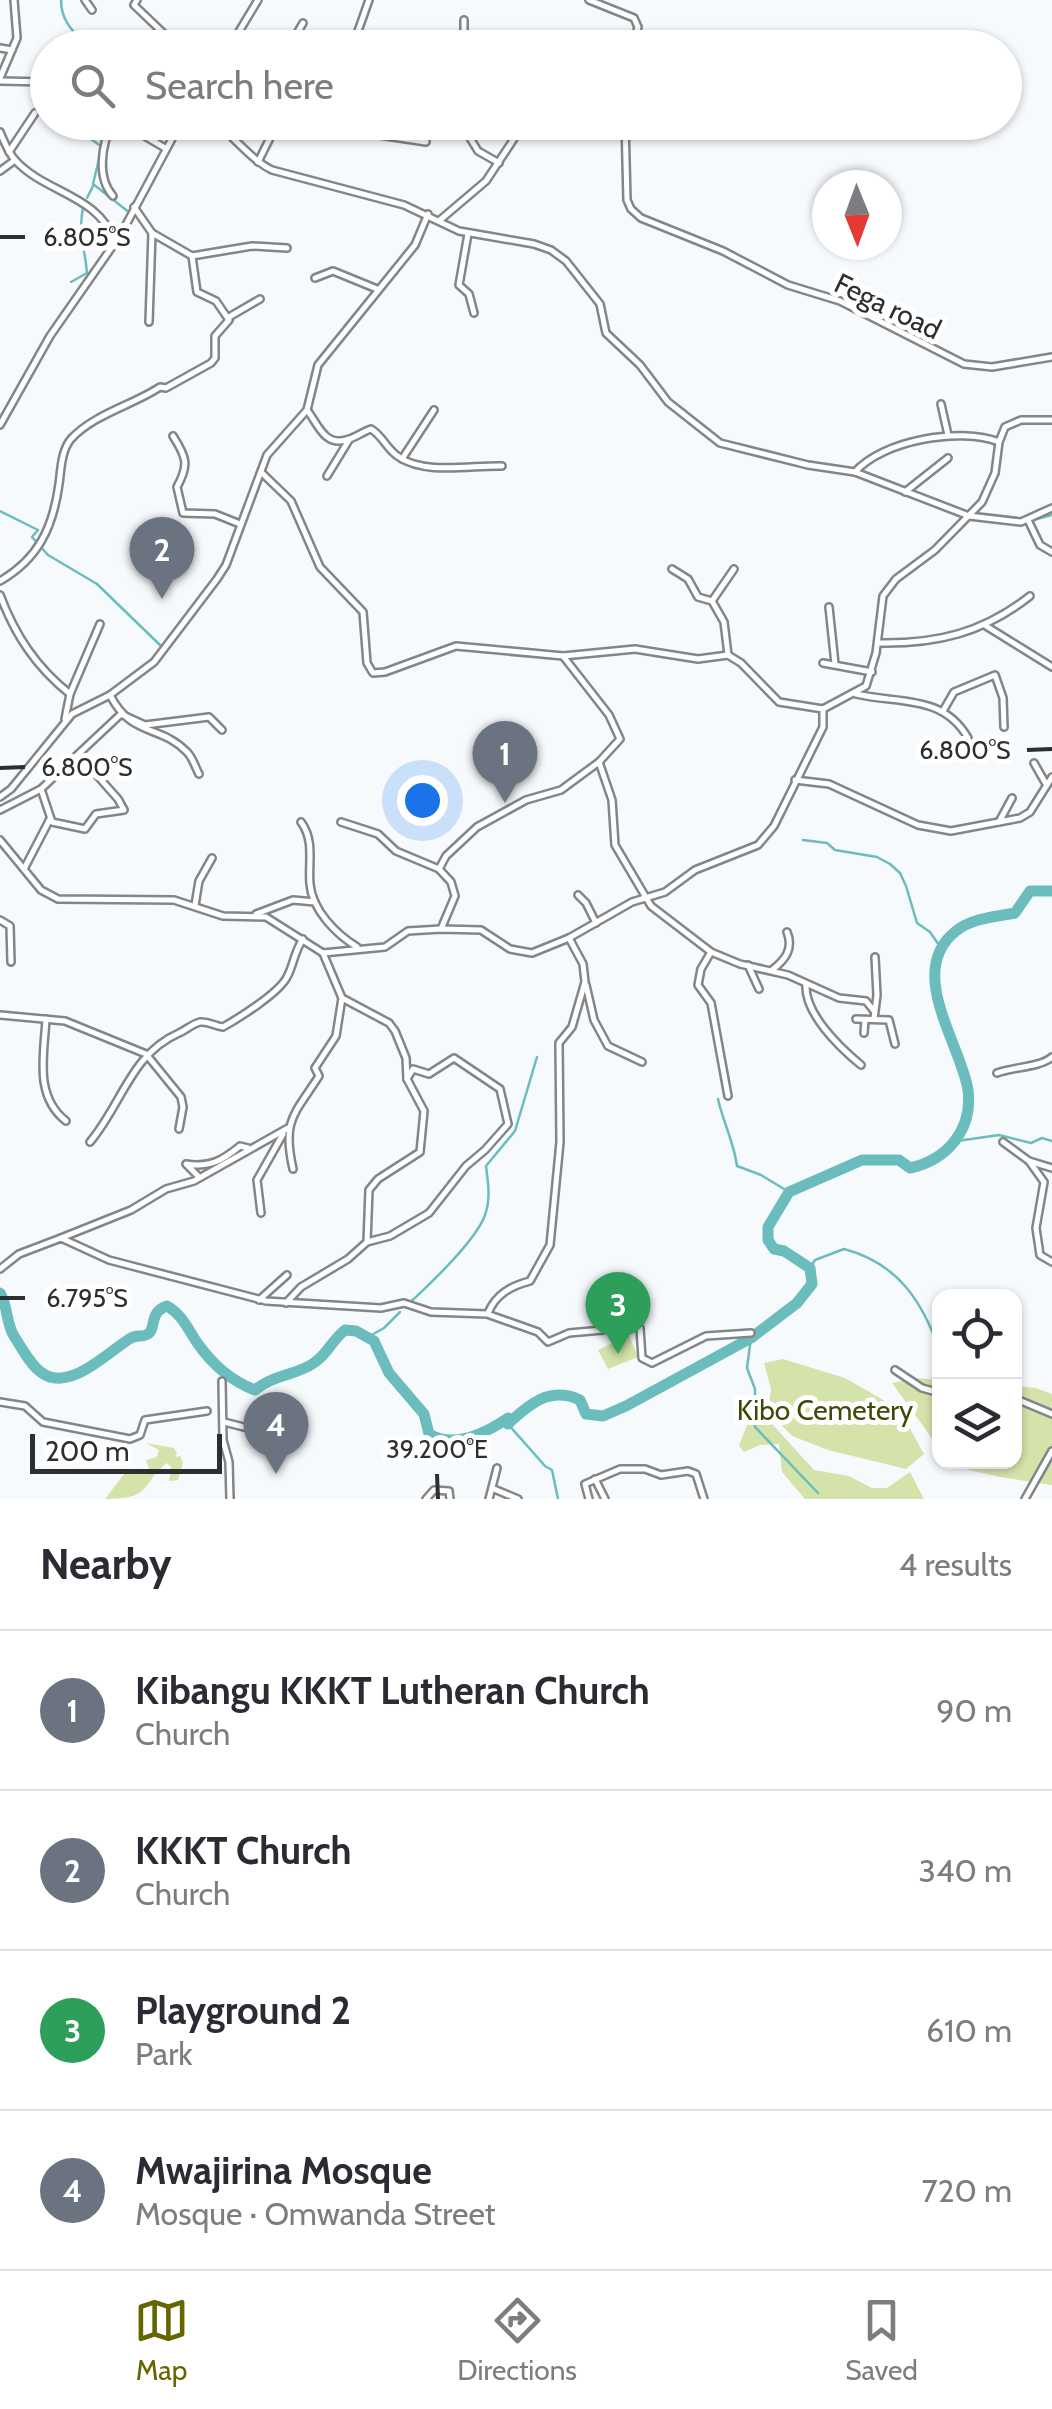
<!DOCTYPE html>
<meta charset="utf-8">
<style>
:root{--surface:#fff;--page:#f7f7f7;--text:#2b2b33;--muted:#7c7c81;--line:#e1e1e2;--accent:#656600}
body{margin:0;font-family:Cabin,sans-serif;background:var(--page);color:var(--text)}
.controls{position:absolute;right:30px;bottom:30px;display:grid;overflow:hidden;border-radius:20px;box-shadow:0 2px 8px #0004}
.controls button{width:90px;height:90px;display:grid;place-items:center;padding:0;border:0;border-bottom:2px solid var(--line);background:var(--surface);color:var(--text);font:50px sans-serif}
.compass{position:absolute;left:812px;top:170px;width:90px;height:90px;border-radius:50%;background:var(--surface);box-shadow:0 2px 8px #0004;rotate:179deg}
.scale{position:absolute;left:30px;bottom:25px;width:192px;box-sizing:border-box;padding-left:10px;border:5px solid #2d2e2f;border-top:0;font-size:28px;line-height:35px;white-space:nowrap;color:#2d2e2f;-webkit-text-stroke:8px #fff;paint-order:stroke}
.you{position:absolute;left:422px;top:800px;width:35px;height:35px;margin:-25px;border:8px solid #fff;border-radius:50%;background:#1a73e8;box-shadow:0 0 0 15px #1a73e833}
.badge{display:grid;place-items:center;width:65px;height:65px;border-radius:50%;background:var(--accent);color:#fff;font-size:32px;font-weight:700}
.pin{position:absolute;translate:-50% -82px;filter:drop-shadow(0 2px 5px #0008)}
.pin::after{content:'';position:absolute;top:52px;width:35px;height:30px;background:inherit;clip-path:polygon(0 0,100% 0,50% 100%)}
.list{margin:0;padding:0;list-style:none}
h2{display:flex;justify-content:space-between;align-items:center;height:130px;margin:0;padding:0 40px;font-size:42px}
h2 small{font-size:32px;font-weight:400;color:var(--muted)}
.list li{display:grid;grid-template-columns:65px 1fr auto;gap:30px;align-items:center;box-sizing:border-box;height:160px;padding:0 40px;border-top:2px solid var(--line)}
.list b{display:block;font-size:38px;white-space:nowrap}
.list p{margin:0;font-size:32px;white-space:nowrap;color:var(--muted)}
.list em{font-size:32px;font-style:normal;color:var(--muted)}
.icon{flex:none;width:55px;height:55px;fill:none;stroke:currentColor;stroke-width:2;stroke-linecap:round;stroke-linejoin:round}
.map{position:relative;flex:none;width:1052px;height:1499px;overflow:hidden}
.search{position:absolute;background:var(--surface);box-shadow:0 2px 8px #0004;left:30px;right:30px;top:30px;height:110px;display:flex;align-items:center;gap:25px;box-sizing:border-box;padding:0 35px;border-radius:55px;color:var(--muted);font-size:38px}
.sheet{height:770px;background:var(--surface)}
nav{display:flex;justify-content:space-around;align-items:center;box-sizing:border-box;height:140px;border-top:2px solid var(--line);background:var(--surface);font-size:28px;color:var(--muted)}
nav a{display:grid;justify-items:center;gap:5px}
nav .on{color:var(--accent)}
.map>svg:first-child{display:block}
</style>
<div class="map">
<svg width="1052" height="1499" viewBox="0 0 1052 1499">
<rect width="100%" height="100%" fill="#f7fafd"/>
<g fill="#d3e3aa">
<polygon points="629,1335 638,1357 608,1369 598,1350"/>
<polygon points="783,1359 845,1378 899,1409 924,1454 906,1469 828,1450 792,1436 768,1411 771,1389 764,1363"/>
<polygon points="915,1378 939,1380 939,1448 892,1383"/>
<polygon points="1015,1386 1036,1388 1052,1394 1052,1485 1000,1477 952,1466 949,1462 1014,1462"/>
<polygon points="752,1412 773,1425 814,1470 849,1476 872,1488 887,1488 910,1472 924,1499 805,1499 782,1472 779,1444 760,1445 744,1452 739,1446"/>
<path d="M146,1443L174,1448L177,1453L175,1457L180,1456L183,1463L178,1480L169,1481L171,1467L167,1463C140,1484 154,1499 105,1499L124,1474L149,1469L146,1460L157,1457L159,1450Z"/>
</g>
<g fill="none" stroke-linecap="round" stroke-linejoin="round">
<g stroke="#6bbdbd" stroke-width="2.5">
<path d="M61,0C61,22 74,32 88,48"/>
<polyline points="94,122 91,139 102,147 93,184 130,213"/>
<polyline points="87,198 93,186"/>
<polyline points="96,275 108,257"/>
<path d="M71,282L87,273C85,249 78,232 83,208"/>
<polyline points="0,511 38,530 32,537 48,555 97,584 160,645"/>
<polyline points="1033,520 1052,515"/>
<polyline points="803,840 827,843 835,850 877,857 890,864 900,873 906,886 917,923 930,932 941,948"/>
<path d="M718,1099C723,1122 734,1142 737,1166L761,1175L789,1192"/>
<polyline points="957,1141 999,1135 1031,1143 1042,1138 1052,1141"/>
<path d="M810,1268L815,1260L844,1249C898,1263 923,1302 940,1352"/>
<path d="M405,1307C426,1288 476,1241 485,1215C491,1199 488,1182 486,1166L515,1131L537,1057"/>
<polyline points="368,1337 384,1328 400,1312"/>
<polyline points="751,1338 747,1368 755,1389 755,1427 818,1493"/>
<polyline points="508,1424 545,1466 552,1470 558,1499"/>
</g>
<path stroke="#6bbdbd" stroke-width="11" d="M0,1293C8,1306 6,1324 14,1336C21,1347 31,1366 42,1373C70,1393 110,1350 131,1338C136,1335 141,1337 146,1335C158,1330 147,1313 167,1306C183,1315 188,1330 198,1344C213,1365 231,1381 255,1390C272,1376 290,1376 309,1366C326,1357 331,1341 345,1330L356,1331L374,1341L389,1373L424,1414L429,1434C454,1449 486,1433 508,1418V1424C529,1404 550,1386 580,1400L586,1414L603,1416L626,1406L751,1338L797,1303L812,1284L810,1268L784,1251L774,1249L768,1240V1227L789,1192L862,1160H899L910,1168C947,1160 973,1130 968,1090C961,1044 905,971 956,931C972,918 995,917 1015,913L1030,891H1052"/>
<defs>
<g id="street">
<polyline points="85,0 92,10"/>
<polyline points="137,0 134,5 179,48"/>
<polyline points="589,0 634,18 638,27 632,48"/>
<polyline points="464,20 464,48"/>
<polyline points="303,23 296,35 318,48"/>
<polyline points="0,48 12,50"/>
<polyline points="229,48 258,0"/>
<polyline points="352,48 369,0"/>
<polyline points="0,78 17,38 14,0"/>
<polyline points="0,81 48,82"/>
<path d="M112,122C102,145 96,177 113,196"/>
<polyline points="121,122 165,148"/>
<path d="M214,122C234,136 251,160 272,170L404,205L459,231L534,244L551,250L566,261L600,304L606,333L640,365L668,402L720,443L808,465L855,472L969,516L1021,522L1052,508"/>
<polyline points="356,122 366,133 426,142"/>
<polyline points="625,122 627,200 631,209 641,218 723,251 788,285 840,301 964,364 992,367 1052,357"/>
<path d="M0,132C4,141 8,152 15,160C46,194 98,194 115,242"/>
<polyline points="470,138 478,151 499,163"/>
<polyline points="9,152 35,113"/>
<polyline points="258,162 278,122"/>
<polyline points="0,171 15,160"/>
<polyline points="440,220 486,181 525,122"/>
<polyline points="468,234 459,285 469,294 474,313"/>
<polyline points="192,256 252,246 287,248"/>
<polyline points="315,278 333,271 377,289"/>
<polyline points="229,317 260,299"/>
<polyline points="149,322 152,233"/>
<polyline points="941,404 948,435"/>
<path d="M307,410C318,424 324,446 346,440C355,438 362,432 371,429C383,436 387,450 399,457C425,475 472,465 502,466"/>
<polyline points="0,425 50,336 121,234 181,122"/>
<path d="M173,436C187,458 189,465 177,487L183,513L215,514L240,524"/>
<polyline points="402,459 434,410"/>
<path d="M855,472C883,440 960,427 999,442"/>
<polyline points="262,473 291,501 320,567 363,612 367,663 373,673 385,672 456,646 563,656 635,649 698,659 728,655 741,663 779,702 823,709"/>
<polyline points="327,476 349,440"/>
<polyline points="905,492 948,458"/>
<polyline points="1028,520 1040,545 1052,552"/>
<polyline points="672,569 688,579 698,597 712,601"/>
<path d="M0,581C38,559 53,528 59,484C61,470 61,451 71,439C94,414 133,405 160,387L166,388L211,363L215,358V336L229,320L216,301L197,292L192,256L152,233L134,207"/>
<path d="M0,595C15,635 36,667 70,694"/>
<polyline points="829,607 835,664"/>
<polyline points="986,626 1052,667"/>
<path d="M878,643C937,644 983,633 1030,596"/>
<polyline points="728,655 724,622 712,601 734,569"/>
<polyline points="823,663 872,672"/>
<path d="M856,694C898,704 943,694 968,738"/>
<path d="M110,695C132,738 160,724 187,752C193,758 195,767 199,774"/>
<polyline points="823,709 866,686 876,653 883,596 896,579 935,550 982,502 995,473 999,442 1005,427 1021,420 1052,420"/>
<polyline points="943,711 954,692 995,675 1003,698 1004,727"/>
<polyline points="65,719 70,694 100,624"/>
<polyline points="599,762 612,800 615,845 651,906 711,952 740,964 788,975 839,998 866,1001 874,1011"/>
<polyline points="1034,763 1046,784"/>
<polyline points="795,780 829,784 918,825 951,831 1020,818 1030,812 1052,777"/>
<polyline points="41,789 52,822 85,829 96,814 124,810 118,799 79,755"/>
<polyline points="0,797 11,789 72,714 110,695 154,662 217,579 226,565 267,455 307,410 318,365 415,245 428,214"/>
<polyline points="0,810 41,789 121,714 145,725 209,717 222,730"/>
<path d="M301,822C315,841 308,863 310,884C312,910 336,934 357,947"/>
<polyline points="341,822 378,834 396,851 439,869"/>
<polyline points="999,822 1012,798"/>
<polyline points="0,840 41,890 58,899 174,900 223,916 266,917 323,953 385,947 408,931 441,929 481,930 510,949 532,953 569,938 632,902 665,892 695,870 758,845 774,826 823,727 823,709"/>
<polyline points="24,869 50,819"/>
<polyline points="578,895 586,903 596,923"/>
<polyline points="195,905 199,881 212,858"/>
<polyline points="256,914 293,900 315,902"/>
<polyline points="0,920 10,926 11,962"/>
<polyline points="441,929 455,896 451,882 439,869 446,856 477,827 526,800 561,790 599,762 620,739 609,715 563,656"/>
<polyline points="711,952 701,969 698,985 711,1003 728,1096"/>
<polyline points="323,953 342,998 389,1023 395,1031 406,1058 407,1079 424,1111 420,1152 378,1179 369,1190 367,1242"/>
<polyline points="748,965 759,989"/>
<path d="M772,970C785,960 794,949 787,932"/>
<path d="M806,984C804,1013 839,1047 861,1065"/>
<polyline points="586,985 594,1020 608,1046 642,1062"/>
<polyline points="0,1015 65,1021 146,1054 181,1097 183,1107 179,1129"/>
<path d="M46,1019C44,1055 34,1096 66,1121"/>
<polyline points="856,1019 889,1020 895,1044"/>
<polyline points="874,1019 877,995 875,957"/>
<polyline points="864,1033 865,1020"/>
<path d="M997,1073C1013,1067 1041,1067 1052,1057"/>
<path d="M90,1142C122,1104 131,1054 179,1033C186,1030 192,1024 200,1022C209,1021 214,1026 223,1027C239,1018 279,993 287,977C294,964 294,952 303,939"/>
<polyline points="1003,1142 1029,1161 1052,1168"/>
<polyline points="1029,1161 1044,1182 1036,1228 1040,1255 1052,1262"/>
<path d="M293,1169C282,1120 294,1115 319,1076L315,1068L336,1036L342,998"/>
<path d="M198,1176L186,1164C210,1168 223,1160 240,1146L248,1148"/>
<polyline points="261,1213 257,1180 283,1134"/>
<polyline points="61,1238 131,1210 166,1189 194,1181 288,1128"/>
<polyline points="0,1269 19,1254 61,1238 109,1260 266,1301 381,1308 404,1303 431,1312 487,1314 538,1332 548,1342 569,1333 603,1330 633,1322 640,1328 642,1358 652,1363 706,1336 751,1333"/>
<polyline points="259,1300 287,1275"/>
<polyline points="286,1303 301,1287 348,1259 367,1242 390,1236 429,1213 466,1166 485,1150 508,1124 500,1089 454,1058 429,1074 413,1069 407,1079"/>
<path d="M488,1313C496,1294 511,1286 530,1281L550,1245L560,1142L559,1043L572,1027L585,982L583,964L569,938"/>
<polyline points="895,1370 922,1388 940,1393"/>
<polyline points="222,1381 223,1440 229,1462 230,1499"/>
<polyline points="1014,1398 1052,1414"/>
<polyline points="0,1402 25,1406 43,1422 130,1439 140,1435 145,1420 207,1411"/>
<polyline points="224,1422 263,1432"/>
<polyline points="595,1479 605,1499"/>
<polyline points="494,1489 518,1499"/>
<polyline points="426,1499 434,1490 449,1491 450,1499"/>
<polyline points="489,1499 497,1468"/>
<polyline points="589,1499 585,1484 620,1469 645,1469 661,1475 688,1471 696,1474 704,1499"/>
<polyline points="1025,1499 1052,1451"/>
</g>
</defs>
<use href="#street" stroke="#838688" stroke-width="10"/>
<use href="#street" stroke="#fff" stroke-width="5"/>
</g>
<path fill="none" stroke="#2d2e2f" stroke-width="4" d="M0,237H25M1027,750L1052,749M0,768L25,767M0,1298H25M437,1474L438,1499"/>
<g text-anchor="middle" stroke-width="10" stroke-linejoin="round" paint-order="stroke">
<g font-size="28" fill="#2d2e2f" stroke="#fff">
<text transform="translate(888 306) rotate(26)" y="10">Fega road</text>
</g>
<g font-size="28" fill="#3d4a06" stroke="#fff">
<text x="825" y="1420">Kibo Cemetery</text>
</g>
</g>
<g font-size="25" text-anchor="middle" fill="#2d2e2f" stroke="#fff" stroke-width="10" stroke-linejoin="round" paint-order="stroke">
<text x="87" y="246">6.805°S</text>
<text x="965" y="759">6.800°S</text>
<text x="87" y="776">6.800°S</text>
<text x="87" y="1307">6.795°S</text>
<text x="437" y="1458">39.200°E</text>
</g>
</svg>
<div class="controls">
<button><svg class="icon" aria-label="locate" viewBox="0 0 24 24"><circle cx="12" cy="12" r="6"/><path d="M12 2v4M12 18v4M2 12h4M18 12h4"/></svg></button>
<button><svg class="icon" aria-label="layers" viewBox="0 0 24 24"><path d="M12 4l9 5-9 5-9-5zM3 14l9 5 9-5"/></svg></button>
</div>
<svg class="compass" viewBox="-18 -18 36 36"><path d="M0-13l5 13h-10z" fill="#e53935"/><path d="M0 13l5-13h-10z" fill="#7c7c81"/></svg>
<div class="scale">200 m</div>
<div class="you"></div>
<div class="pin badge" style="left:505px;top:803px;background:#6b7280">1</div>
<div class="pin badge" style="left:162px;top:599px;background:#6b7280">2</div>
<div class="pin badge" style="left:618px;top:1354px;background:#2e9e5b">3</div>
<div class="pin badge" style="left:276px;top:1474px;background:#6b7280">4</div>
<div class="search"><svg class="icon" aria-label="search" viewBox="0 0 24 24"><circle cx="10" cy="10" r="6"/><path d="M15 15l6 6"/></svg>Search here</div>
</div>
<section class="sheet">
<h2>Nearby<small>4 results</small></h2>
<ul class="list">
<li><span class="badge" style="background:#6b7280">1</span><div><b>Kibangu KKKT Lutheran Church</b><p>Church</p></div><em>90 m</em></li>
<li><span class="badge" style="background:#6b7280">2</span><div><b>KKKT Church</b><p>Church</p></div><em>340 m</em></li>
<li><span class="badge" style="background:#2e9e5b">3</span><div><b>Playground 2</b><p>Park</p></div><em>610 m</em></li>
<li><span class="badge" style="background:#6b7280">4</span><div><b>Mwajirina Mosque</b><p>Mosque · Omwanda Street</p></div><em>720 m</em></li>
</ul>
</section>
<nav>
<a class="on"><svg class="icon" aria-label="map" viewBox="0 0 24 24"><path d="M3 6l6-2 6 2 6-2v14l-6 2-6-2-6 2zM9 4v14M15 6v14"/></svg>Map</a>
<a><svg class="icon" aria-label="directions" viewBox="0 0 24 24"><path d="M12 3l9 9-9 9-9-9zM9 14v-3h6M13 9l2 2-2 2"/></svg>Directions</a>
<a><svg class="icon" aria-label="saved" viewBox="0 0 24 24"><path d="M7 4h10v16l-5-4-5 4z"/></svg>Saved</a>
</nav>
